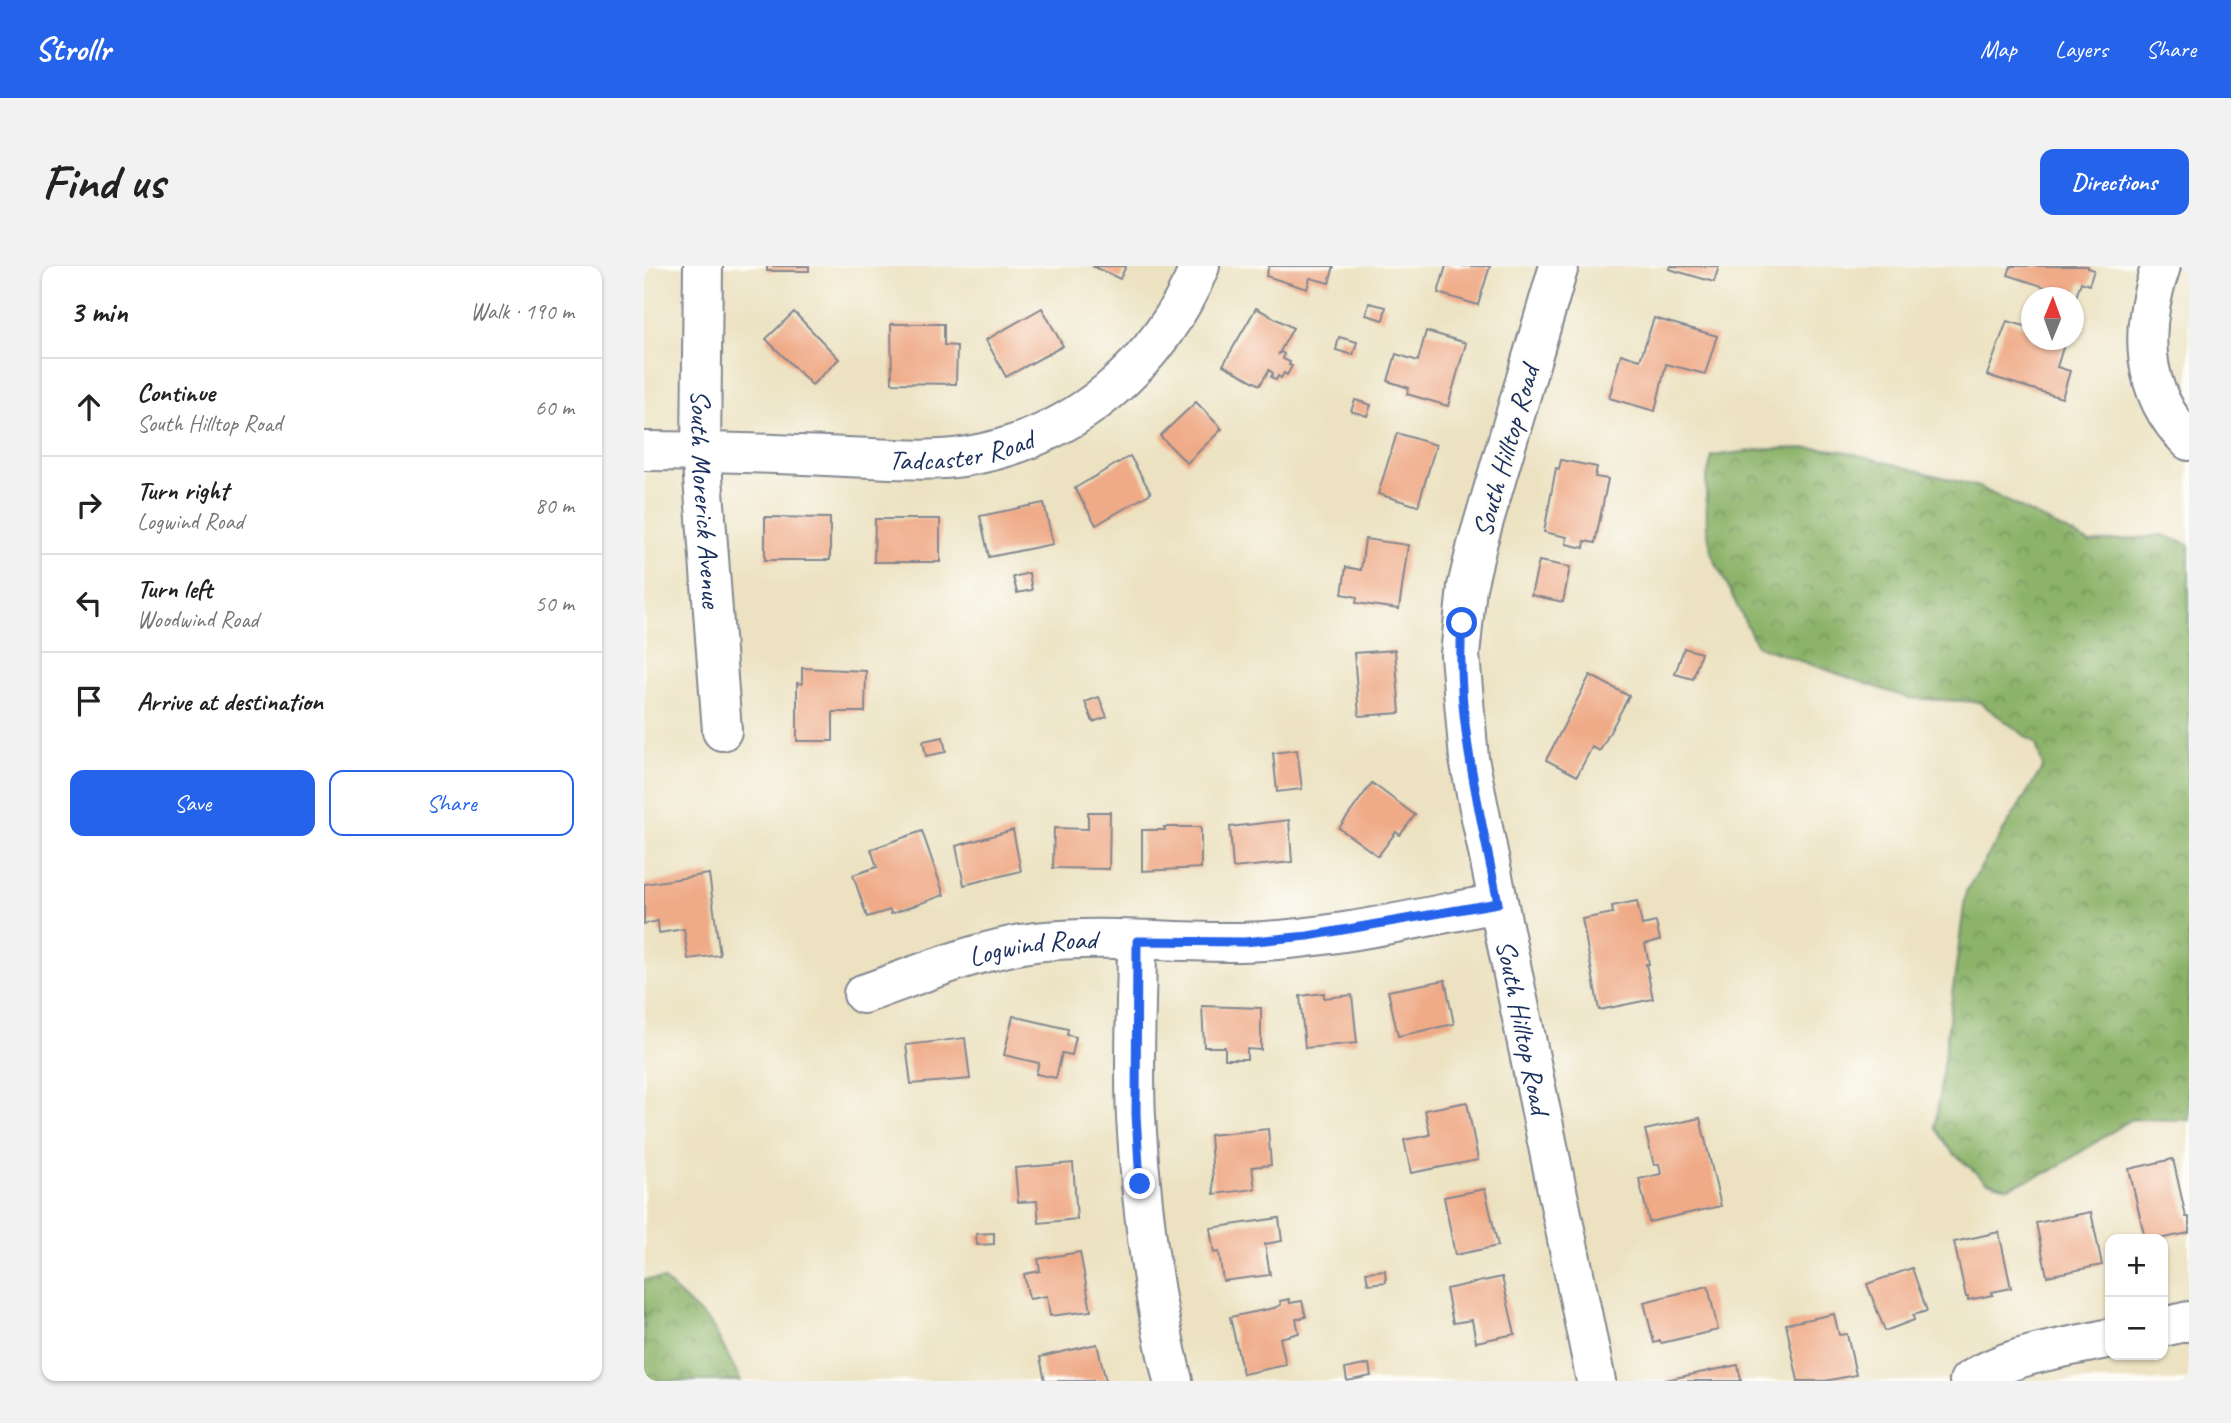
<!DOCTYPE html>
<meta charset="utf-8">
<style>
:root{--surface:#fff;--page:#f2f2f2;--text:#222;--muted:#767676;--line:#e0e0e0;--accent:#2563eb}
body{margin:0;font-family:Caveat,sans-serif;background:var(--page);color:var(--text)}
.controls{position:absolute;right:21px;bottom:21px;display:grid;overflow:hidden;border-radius:14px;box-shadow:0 2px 5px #0004}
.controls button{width:63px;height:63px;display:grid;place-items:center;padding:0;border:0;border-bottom:2px solid var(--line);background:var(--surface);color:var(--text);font:35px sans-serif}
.compass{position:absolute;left:1377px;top:21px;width:63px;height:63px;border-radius:50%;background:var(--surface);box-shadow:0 2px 5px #0004;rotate:1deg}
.stop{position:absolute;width:21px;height:21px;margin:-16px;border:5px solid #2563eb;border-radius:50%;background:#fff}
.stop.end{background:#2563eb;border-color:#fff;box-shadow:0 2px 7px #0008}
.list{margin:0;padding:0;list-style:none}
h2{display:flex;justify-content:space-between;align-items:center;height:91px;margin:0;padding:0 28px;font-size:30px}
h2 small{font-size:23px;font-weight:400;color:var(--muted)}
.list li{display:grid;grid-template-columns:46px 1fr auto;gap:21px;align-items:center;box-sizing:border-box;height:98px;padding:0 28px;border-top:2px solid var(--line)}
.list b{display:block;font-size:26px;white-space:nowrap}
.list p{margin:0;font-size:23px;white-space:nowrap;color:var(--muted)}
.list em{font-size:23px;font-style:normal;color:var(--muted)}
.actions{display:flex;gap:14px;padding:21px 28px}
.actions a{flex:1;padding:16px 0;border:2px solid var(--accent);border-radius:14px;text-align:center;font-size:24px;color:var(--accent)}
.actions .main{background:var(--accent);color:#fff}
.icon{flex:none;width:38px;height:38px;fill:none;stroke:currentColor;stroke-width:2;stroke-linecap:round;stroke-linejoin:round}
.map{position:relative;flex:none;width:1545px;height:1115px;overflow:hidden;border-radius:14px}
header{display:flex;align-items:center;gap:42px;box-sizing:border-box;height:98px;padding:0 35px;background:var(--accent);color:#fff}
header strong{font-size:33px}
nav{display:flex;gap:38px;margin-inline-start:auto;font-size:24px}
.intro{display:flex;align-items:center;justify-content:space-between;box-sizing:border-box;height:168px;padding:0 42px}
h1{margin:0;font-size:49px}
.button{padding:18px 32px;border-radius:14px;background:var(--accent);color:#fff;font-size:24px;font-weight:700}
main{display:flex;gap:42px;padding:0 42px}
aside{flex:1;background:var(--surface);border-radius:14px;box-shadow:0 2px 5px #0004}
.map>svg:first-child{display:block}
</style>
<header>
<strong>Strollr</strong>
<nav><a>Map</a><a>Layers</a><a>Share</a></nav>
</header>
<div class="intro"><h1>Find us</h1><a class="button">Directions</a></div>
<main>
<aside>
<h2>3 min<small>Walk · 190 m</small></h2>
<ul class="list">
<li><svg class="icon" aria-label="ahead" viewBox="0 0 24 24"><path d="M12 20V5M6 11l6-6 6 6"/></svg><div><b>Continue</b><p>South Hilltop Road</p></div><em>60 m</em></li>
<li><svg class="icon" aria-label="right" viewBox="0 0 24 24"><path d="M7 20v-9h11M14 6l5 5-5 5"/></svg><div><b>Turn right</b><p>Logwind Road</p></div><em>80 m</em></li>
<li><svg class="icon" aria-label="left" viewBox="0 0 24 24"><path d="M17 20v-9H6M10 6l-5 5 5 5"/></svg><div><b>Turn left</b><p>Woodwind Road</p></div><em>50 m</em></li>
<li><svg class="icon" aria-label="arrive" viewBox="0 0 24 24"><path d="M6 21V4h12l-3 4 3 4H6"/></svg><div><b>Arrive at destination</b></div></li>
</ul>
<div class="actions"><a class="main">Save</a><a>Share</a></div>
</aside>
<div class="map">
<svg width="1545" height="1115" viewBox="0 0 1545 1115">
<defs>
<pattern id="forest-crowns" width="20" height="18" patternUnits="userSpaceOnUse" patternTransform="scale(1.75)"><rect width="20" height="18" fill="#8cb369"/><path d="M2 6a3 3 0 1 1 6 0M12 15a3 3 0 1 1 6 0" fill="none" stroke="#72925a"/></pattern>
</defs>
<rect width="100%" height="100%" fill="#fdfcf7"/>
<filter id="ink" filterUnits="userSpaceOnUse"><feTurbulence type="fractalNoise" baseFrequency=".0143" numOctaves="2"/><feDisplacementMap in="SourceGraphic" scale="14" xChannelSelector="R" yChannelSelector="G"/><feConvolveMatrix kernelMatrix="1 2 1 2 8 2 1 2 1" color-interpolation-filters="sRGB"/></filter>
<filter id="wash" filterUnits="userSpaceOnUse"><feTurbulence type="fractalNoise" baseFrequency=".00686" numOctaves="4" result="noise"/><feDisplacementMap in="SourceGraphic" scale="28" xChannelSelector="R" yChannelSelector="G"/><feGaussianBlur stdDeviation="1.57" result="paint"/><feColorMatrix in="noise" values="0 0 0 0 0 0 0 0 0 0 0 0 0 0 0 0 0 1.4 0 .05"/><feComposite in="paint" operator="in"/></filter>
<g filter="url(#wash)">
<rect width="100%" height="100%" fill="#ece2c1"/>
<g fill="url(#forest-crowns)" stroke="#547164" stroke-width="2">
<polygon points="1175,182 1199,185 1335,221 1446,277 1520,269 1545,279 1545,854 1488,853 1407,905 1364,921 1342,915 1308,886 1291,861 1322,625 1399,501 1392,478 1335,436 1264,432 1113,380 1068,289 1063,262 1062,215 1068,190 1123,183"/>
<polygon points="0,1013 19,1013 68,1059 97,1115 0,1115"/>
</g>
<g id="blocks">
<g fill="#efaa87">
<rect x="123" y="0" width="42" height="5"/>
<polygon points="448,0 482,0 476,13"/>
<polygon points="625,0 690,0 685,17 666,12 663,23 622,10"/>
<polygon points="802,0 846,0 834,39 794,27"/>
<polygon points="1026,0 1075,0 1070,16 1025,3"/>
<polygon points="1367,0 1444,0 1444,2 1450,4 1445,19 1437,16 1432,31 1364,9"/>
<polygon points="725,37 742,41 739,54 722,49"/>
<polygon points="398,42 419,80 362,111 342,74"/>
<polygon points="612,42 649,62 634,89 637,86 640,88 639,93 646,96 645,99 648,100 643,109 640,107 637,112 634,110 632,114 627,111 629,107 625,104 616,119 579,99"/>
<polygon points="150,46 195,93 168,119 122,73"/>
<polygon points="1010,52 1073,70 1061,108 1022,98 1011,145 965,132 977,88 996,94"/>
<polygon points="1363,55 1388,62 1388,74 1421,75 1413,101 1426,105 1418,132 1343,109"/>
<polygon points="247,58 300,58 300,79 313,80 312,118 248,117"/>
<polygon points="782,65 822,77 804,140 763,128 765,122 744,115 752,88 774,95"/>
<polygon points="695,71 713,76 709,89 692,84"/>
<polygon points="711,134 727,139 723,150 707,145"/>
<polygon points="552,136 578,163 543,197 516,170"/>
<polygon points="753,167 792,179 774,240 734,228"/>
<polygon points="486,190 507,227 452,259 431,222"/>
<polygon points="917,194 953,201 951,211 964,213 951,277 941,275 940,282 922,278 923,271 900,266 912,202 915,203"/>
<polygon points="400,237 409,278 345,291 336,250"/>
<polygon points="121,251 186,252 186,294 121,294"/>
<polygon points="231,253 296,253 296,296 230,296"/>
<polygon points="721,273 764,279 755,343 712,337 713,331 698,328 702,301 717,304"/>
<polygon points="895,295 926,301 919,336 887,329"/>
<polygon points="385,307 388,324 373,327 369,311"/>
<polygon points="1040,382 1057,387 1049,413 1031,408"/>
<polygon points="751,384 756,447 715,450 710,387"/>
<polygon points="158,402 222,405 221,446 189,446 189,475 153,475 153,417 158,418"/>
<polygon points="946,409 985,430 956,485 948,481 933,510 902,494"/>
<polygon points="455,431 463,451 449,456 441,436"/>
<polygon points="299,471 302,486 282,490 279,475"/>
<polygon points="653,484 658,523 633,526 629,487"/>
<polygon points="728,517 771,549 756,569 752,566 734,590 695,562"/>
<polygon points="444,546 466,546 465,603 409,602 410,562 444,563"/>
<polygon points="645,554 648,596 589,602 586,561"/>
<polygon points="520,561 557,561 557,602 498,605 498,564 521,564"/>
<polygon points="369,564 377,605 320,619 312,580"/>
<polygon points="278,565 300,629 247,648 246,644 223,651 209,609 233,601 227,583"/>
<polygon points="65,608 76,689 44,693 40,663 15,667 14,655 0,658 0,618"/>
<polygon points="993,635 998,659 1012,656 1016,674 1001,678 1005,698 1002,698 1009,733 955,744 938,653 969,647 968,640"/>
<polygon points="801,714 810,758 754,770 744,725"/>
<polygon points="680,727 680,732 708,729 713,777 661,782 656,730"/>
<polygon points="558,740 617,742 617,784 603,783 603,793 581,793 581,781 560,781"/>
<polygon points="369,750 424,763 423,769 432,771 428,789 418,787 412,812 392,808 395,797 360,789"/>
<polygon points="321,772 326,813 267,818 262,779"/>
<polygon points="823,836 834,894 767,907 760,874 786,869 781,844"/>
<polygon points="1056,852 1077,940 1005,956 995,913 1017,908 1015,898 1010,899 1001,864"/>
<polygon points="624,863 627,899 608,901 611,923 570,928 566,869"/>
<polygon points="1529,893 1542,951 1545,951 1545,967 1515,973 1501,973 1485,903"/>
<polygon points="429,897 433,953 395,957 393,935 374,936 371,902"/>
<polygon points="841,923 854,980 811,989 800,931"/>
<polygon points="1447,946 1458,999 1403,1010 1392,957"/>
<polygon points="635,952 638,975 621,978 626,1009 579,1015 575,986 570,987 566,962"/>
<polygon points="1355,966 1367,1022 1348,1026 1349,1029 1324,1034 1324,1031 1322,1031 1310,976"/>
<polygon points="350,967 350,978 333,979 332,968"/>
<polygon points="436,986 447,1045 406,1050 403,1030 385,1033 380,1008 396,1005 394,993"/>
<polygon points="1268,1002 1283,1045 1269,1049 1270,1054 1241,1065 1223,1018"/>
<polygon points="741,1004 742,1016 724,1018 722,1006"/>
<polygon points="858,1011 871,1068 832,1076 828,1054 809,1057 802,1023"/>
<polygon points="1064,1020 1074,1064 1017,1077 1016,1075 1010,1077 1000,1036"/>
<polygon points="645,1033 646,1037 658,1035 662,1051 652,1053 655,1067 636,1072 642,1099 599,1108 586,1051 630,1042 637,1039 636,1035"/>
<polygon points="1190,1048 1195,1069 1203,1068 1212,1109 1181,1115 1154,1115 1142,1058"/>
<polygon points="453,1078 462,1115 401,1115 396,1091"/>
<polygon points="725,1098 727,1110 703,1115 701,1103"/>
<polygon points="1094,1099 1097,1115 1021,1115 1021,1114"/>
</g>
</g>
</g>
<g filter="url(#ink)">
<use href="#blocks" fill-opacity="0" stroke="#848890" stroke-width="2"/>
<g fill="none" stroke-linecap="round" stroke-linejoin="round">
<defs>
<g id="minor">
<path id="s1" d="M59,0L57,185L78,465"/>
<path id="s2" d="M915,0L834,275L823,321L816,389L825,493L952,1115"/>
<path d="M1517,0C1495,63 1496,126 1545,175"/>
<path id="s3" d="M0,185C67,185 135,188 202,191C242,192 284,197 324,190C431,172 515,99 556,0"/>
<path d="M493,675C493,733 489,793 492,851C497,940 508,1028 529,1115"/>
<path id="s4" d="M219,728C275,709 332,684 391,676C459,668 529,677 597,676C683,674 770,653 854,637"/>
<polyline points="1519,1061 1545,1055"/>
<path d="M1325,1115C1366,1088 1419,1083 1466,1072"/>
</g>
</defs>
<use href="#minor" stroke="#848890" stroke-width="42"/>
<use href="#minor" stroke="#fff" stroke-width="38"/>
</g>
</g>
<g fill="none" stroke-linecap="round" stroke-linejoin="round" filter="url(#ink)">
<path stroke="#2563eb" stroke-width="9" d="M496,918L492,848L493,675L600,676L664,670L854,637C836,545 811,451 818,357"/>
</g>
<g text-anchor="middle" stroke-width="6" stroke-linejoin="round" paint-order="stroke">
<g font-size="28" fill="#1b2f5e" stroke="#fdfcf7">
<text dy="10" stroke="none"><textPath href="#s3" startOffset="318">Tadcaster Road</textPath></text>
<text transform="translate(861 185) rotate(-74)" y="10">South Hilltop Road</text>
<text dy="10" stroke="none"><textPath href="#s1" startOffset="233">South Morerick Avenue</textPath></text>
<text dy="10" stroke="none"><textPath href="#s4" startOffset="177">Logwind Road</textPath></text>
<text dy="10" stroke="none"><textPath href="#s2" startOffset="780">South Hilltop Road</textPath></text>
</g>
</g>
</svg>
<div class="controls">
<button>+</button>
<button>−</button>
</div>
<svg class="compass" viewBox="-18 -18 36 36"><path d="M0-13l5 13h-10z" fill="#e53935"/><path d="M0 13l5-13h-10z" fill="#767676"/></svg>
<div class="stop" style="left:818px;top:357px"></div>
<div class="stop end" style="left:496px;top:918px"></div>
</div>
</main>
